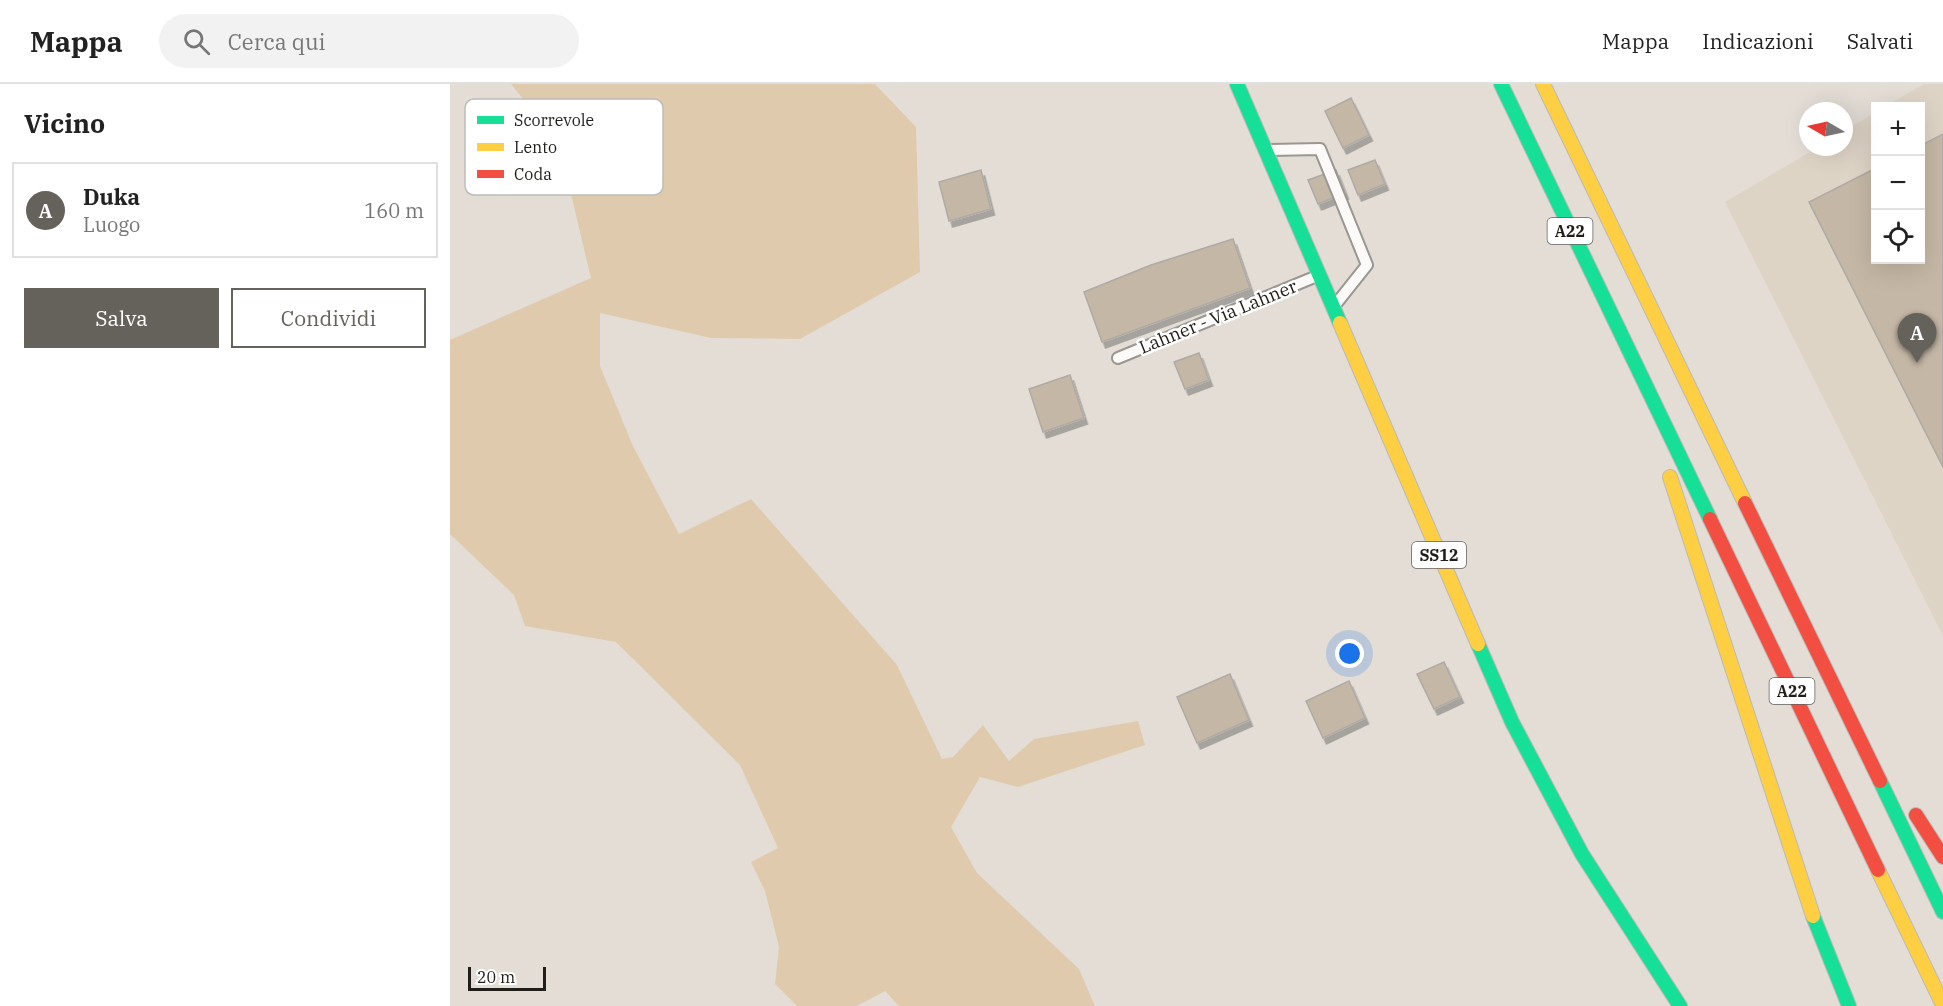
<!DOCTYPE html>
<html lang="it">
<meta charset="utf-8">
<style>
:root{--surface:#fff;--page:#f2f2f2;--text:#222;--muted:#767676;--line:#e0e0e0;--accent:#65615b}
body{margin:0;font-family:"IBM Plex Serif",serif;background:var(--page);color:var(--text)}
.controls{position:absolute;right:18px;top:18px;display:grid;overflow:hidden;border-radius:0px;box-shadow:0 6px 24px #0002}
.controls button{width:54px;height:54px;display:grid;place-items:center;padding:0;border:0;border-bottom:2px solid var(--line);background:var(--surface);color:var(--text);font:30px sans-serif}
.compass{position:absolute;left:1349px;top:18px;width:54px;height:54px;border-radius:50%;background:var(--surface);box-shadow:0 6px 24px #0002;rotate:279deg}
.scale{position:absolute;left:18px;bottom:15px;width:78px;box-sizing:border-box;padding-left:6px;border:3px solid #211e19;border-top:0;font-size:16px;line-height:21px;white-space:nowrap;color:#211e19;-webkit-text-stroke:4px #fff;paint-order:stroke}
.you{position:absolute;left:900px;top:570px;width:21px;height:21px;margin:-15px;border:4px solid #fff;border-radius:50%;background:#1a73e8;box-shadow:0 0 0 9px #1a73e833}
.badge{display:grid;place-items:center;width:39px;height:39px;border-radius:50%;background:var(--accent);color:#fff;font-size:20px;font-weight:700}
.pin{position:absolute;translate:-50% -50px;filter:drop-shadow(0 2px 3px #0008)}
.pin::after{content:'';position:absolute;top:32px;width:21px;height:18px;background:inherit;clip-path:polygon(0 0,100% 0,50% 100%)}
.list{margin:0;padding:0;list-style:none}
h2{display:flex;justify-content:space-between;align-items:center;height:78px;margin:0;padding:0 24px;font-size:26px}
h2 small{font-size:20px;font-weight:400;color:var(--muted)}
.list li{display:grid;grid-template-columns:39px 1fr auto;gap:18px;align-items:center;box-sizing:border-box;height:96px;margin:0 12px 12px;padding:0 12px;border:2px solid var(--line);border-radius:0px}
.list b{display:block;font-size:22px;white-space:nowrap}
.list p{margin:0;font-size:20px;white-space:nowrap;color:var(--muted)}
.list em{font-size:20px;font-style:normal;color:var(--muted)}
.actions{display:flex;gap:12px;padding:18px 24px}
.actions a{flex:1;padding:14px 0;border:2px solid var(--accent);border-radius:0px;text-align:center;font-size:21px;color:var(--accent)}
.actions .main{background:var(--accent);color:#fff}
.icon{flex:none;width:33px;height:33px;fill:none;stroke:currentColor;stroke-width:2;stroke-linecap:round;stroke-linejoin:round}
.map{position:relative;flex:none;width:1493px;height:922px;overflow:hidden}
header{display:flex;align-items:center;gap:36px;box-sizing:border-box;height:84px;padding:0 30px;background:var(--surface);border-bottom:2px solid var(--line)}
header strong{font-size:28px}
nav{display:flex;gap:33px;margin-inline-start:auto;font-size:21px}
.search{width:420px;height:54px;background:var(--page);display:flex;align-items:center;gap:15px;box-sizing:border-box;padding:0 21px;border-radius:33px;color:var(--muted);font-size:22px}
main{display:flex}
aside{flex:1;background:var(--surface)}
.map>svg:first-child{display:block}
</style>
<header>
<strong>Mappa</strong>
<div class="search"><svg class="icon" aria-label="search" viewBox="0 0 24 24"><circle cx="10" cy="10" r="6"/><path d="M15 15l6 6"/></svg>Cerca qui</div>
<nav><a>Mappa</a><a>Indicazioni</a><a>Salvati</a></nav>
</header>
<main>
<aside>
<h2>Vicino<small></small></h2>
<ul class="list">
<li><span class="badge">A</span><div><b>Duka</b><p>Luogo</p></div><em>160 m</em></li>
</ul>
<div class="actions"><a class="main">Salva</a><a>Condividi</a></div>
</aside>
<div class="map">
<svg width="1493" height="922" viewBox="0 0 1493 922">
<defs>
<filter id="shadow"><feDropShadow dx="3.5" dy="6" stdDeviation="0" flood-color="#0004"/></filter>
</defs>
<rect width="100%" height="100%" fill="#e3ddd6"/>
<polygon fill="#ded4c6" points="1474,0 1493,0 1493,552 1275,118 1368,63 1394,63 1394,47 1425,29 1426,176 1470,176 1470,22 1436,22"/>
<polygon fill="#e0caae" points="61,0 425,0 466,43 470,188 350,255 261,254 150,229 150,282 182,360 229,450 301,415 447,581 492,675 503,673 533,641 559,677 584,655 688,637 695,661 568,703 530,693 501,743 527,789 629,885 645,922 449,922 435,907 407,922 347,922 325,900 329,863 315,807 301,778 328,764 290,681 166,558 75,542 64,511 0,450 0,256 141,194 109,60"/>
<g fill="#c5b7a5" stroke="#afaaa5" stroke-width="1.5" filter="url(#shadow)">
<polygon points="901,14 919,51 893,64 875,27"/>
<polygon points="1493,50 1493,383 1359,118 1426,84 1426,176 1470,176 1470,62"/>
<polygon points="925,76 935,100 908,111 898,86"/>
<polygon points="531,86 541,125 499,137 489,98"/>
<polygon points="886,86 895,109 868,120 858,96"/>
<polygon points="783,155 800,204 652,258 634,208 701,181"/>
<polygon points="749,269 759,296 735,305 724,278"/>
<polygon points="620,291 634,334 593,348 579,305"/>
<polygon points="994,578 1010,613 984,625 967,590"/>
<polygon points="780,590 799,636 747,659 727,613"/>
<polygon points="899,597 915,634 873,654 856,617"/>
</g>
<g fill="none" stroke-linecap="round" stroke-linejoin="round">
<defs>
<g id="lane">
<polyline points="820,66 870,65 917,181 886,220"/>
<polyline points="668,274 867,192"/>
</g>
<g id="fast">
<polyline points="787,0 890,239"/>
<polyline points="1051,0 1260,435"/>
<polyline points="1028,560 1062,638 1132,770 1230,922"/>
<polyline points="1430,697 1493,828"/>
<polyline points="1363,832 1399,922"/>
</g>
<g id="slow">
<polyline points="1093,0 1295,419"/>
<polyline points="890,239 1028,560"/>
<polyline points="1220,393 1363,832"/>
<polyline points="1428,786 1493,921"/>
</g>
<g id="jam">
<polyline points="1295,419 1430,697"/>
<polyline points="1260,435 1428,786"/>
<polyline points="1466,731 1493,773"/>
</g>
</defs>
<use href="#lane" stroke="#9a9691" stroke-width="14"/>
<use href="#fast" stroke="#bcb9b6" stroke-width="16"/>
<use href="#slow" stroke="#bcb9b6" stroke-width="16"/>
<use href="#jam" stroke="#bcb9b6" stroke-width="16"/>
<use href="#lane" stroke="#fbfaf9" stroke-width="10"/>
<use href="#fast" stroke="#16e098" stroke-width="14"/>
<use href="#slow" stroke="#ffcf43" stroke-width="14"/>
<use href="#jam" stroke="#f24e42" stroke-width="14"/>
</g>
<g text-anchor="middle" stroke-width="5" stroke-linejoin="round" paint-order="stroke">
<g fill="#fff" stroke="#64625e" stroke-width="1.5">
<rect x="1097.5" y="134" width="45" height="26" rx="4.5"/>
<rect x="962" y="458" width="54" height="26" rx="4.5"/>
<rect x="1319.5" y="594" width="45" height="26" rx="4.5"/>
</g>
<g font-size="16" font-weight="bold" fill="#211e19">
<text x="1120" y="153">A22</text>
<text x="989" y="477">SS12</text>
<text x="1342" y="613">A22</text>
</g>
<g font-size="18" fill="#211e19" stroke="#fff">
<text transform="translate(768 233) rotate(-22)" y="6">Lahner - Via Lahner</text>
</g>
</g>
<rect x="15" y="15" width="198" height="96" rx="9" fill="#fff" stroke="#bcbcba" stroke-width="1.5"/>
<rect x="27" y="32" width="27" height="8" fill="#16e098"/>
<rect x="27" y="59" width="27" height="8" fill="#ffcf43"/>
<rect x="27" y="86" width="27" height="8" fill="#f24e42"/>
<g font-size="16" fill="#211e19">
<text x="64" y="42">Scorrevole</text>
<text x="64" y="69">Lento</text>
<text x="64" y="96">Coda</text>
</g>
</svg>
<div class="controls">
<button>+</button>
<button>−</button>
<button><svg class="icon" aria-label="locate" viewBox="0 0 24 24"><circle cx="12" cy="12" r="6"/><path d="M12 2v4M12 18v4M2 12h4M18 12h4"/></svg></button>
</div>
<svg class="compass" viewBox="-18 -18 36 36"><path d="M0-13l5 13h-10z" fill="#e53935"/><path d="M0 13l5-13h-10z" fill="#767676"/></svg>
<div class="scale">20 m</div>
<div class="you"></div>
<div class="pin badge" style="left:1467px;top:279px">A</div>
</div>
</main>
